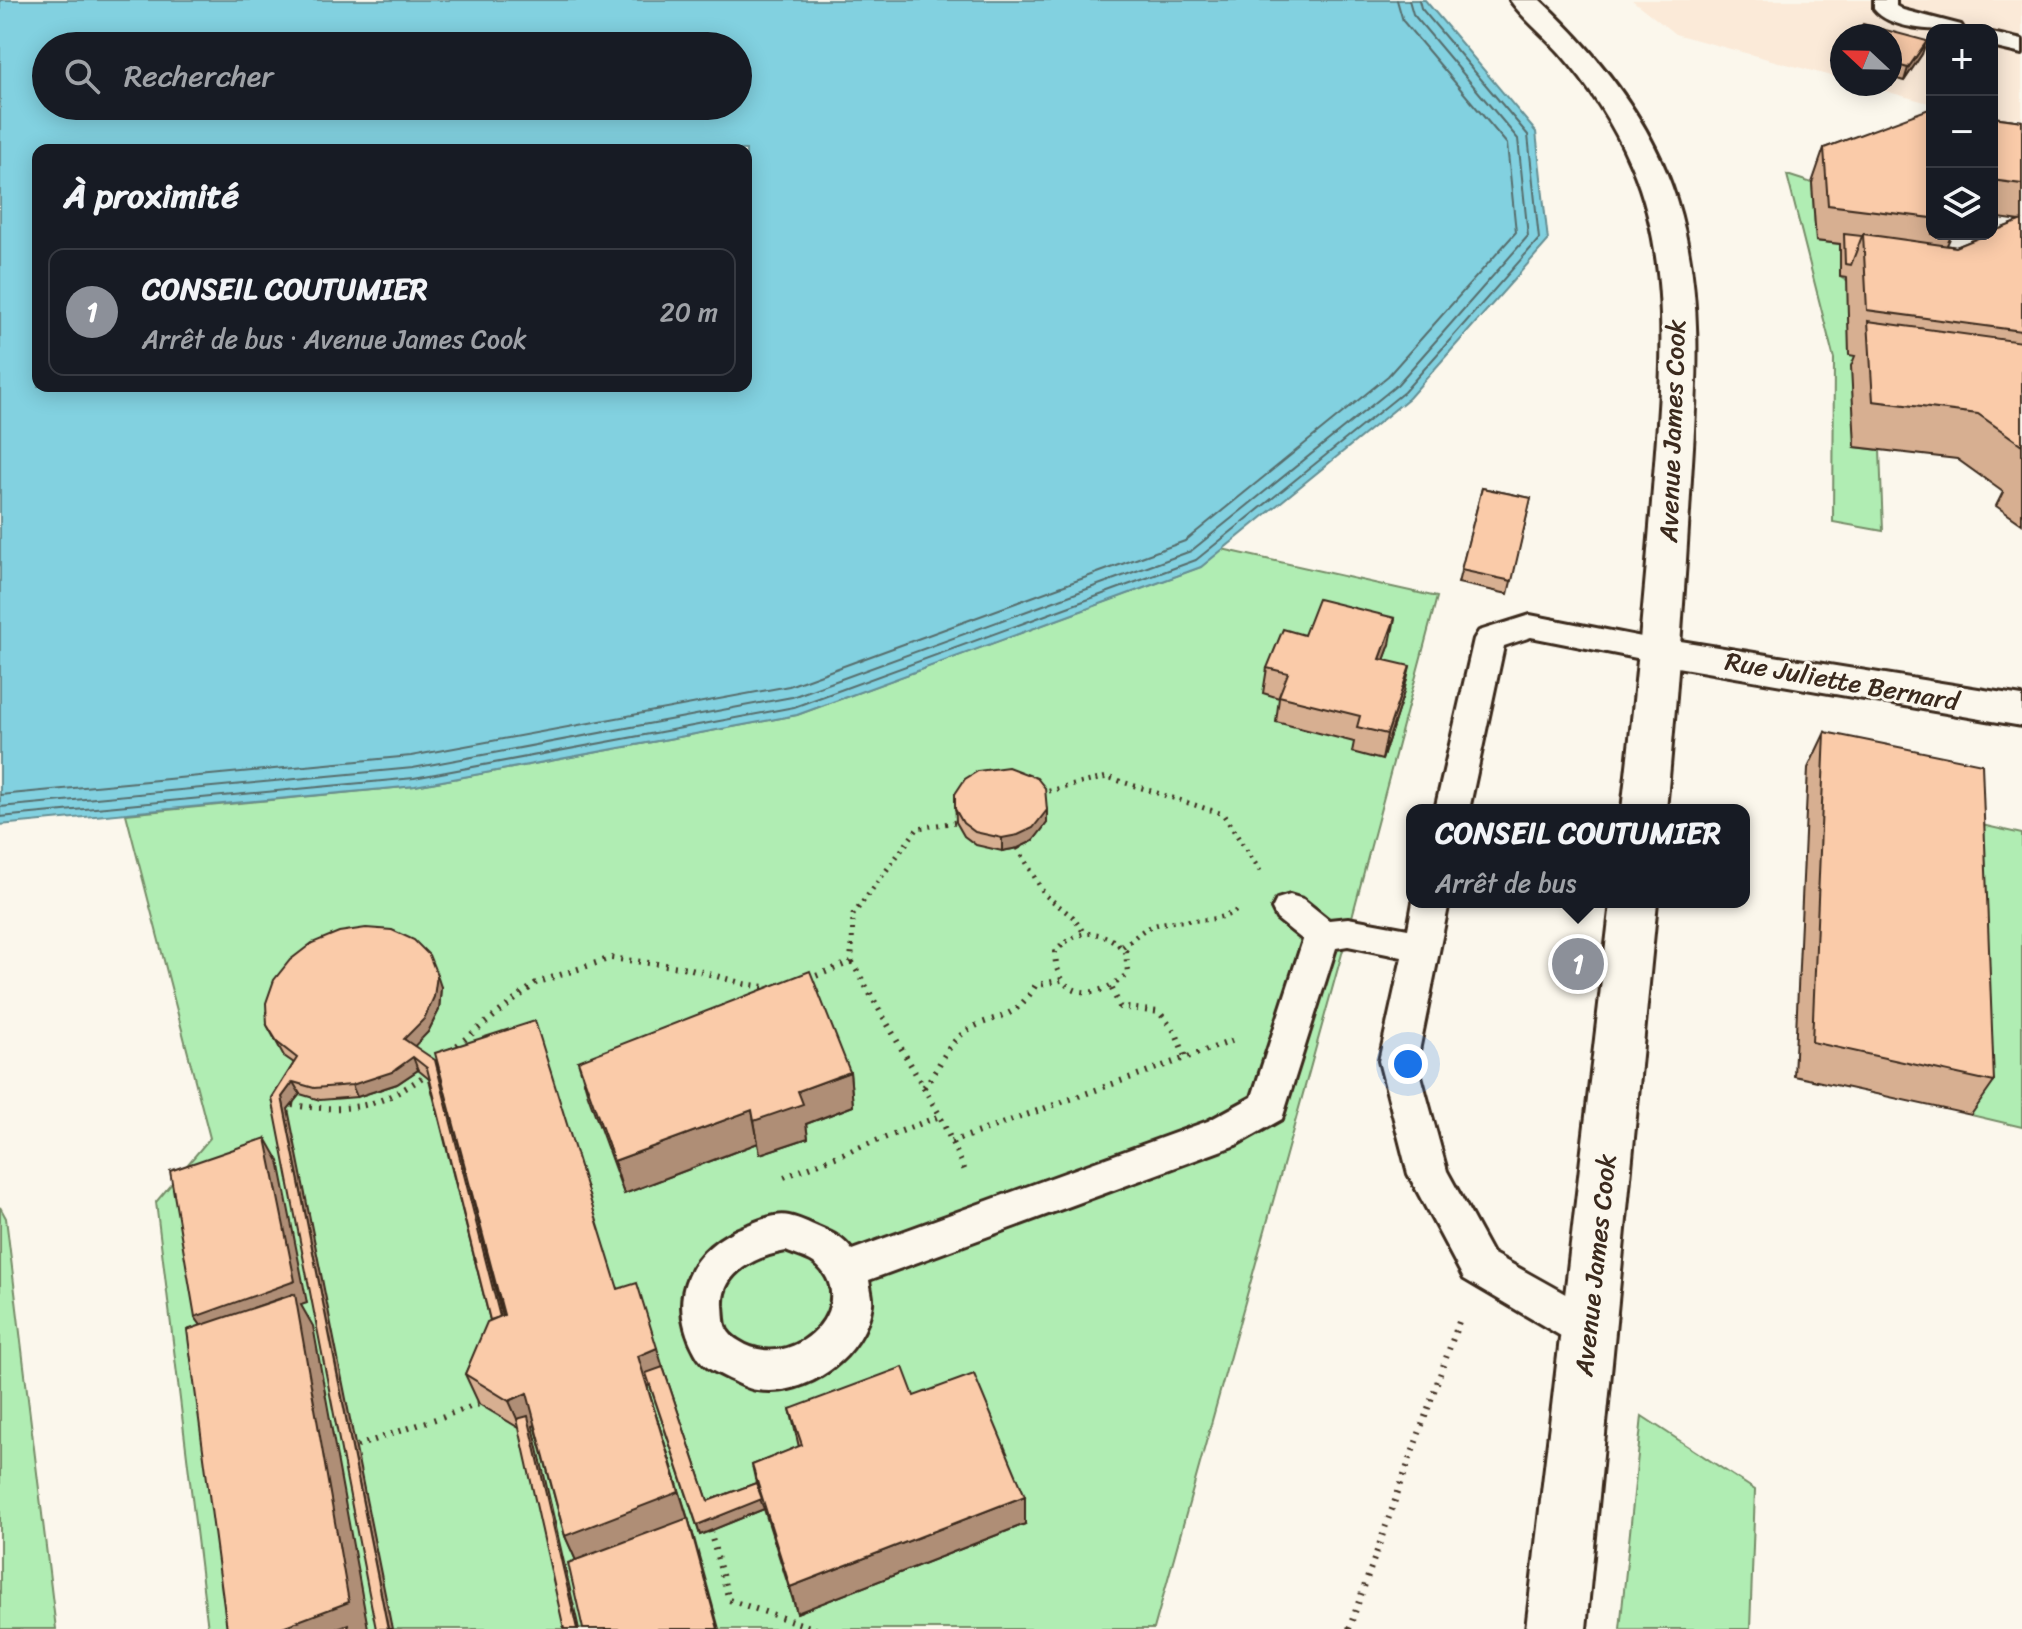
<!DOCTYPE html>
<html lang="fr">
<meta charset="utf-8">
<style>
:root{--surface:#171b24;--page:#242831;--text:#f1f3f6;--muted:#9ea1a6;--line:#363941;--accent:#8c9099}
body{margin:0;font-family:Sriracha,sans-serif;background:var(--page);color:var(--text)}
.controls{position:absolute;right:24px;top:24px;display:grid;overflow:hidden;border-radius:16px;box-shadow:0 4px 20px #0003}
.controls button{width:72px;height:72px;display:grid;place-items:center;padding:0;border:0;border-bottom:2px solid var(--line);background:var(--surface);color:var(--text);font:40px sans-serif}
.compass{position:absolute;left:1830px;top:24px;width:72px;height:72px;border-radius:50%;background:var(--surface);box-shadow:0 4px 20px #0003;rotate:292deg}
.you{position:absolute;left:1408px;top:1064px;width:28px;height:28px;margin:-20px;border:6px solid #fff;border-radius:50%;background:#1a73e8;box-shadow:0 0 0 12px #1a73e833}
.badge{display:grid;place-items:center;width:52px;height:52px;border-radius:50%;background:var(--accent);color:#fff;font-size:26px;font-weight:700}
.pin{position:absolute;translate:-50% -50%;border:4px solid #fff;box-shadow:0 2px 8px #0006}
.popup{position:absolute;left:1406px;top:804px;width:344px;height:104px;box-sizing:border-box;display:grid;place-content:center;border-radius:16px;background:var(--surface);filter:drop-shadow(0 2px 6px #0005);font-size:26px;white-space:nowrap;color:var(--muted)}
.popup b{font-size:30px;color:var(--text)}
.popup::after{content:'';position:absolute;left:50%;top:100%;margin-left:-16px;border:16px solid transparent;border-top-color:var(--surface)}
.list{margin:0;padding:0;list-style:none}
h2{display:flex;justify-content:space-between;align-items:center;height:104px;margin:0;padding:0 32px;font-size:34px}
h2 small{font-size:26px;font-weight:400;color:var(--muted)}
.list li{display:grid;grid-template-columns:52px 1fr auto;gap:24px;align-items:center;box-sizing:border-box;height:128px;margin:0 16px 16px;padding:0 16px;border:2px solid var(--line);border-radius:16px}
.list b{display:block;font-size:30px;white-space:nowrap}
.list p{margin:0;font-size:26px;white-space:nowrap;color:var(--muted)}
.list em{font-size:26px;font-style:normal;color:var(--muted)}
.icon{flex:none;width:44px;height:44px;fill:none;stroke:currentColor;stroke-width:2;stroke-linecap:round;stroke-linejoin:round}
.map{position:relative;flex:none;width:2022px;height:1629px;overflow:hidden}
.search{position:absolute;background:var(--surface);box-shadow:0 4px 20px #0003;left:32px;top:32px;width:720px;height:88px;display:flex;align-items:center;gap:20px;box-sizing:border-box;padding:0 28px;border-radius:44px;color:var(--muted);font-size:30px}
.panel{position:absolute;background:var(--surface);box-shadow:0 4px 20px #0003;left:32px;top:144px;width:720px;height:248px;border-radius:16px}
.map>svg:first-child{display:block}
</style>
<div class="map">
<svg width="2022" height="1629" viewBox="0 0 2022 1629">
<rect width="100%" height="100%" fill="#fbf7ec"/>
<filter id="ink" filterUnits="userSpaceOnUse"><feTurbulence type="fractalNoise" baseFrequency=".0125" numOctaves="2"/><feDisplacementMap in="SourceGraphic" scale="16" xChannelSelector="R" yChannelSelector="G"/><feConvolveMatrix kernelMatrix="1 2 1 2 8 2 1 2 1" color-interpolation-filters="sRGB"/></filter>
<g filter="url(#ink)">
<polygon fill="#fbead8" points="1632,0 2022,0 2022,118 1992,117 1992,30 1932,30 1932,104 1860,84 1890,84 1890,36 1842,36 1842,79 1675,34"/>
<g fill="#b0edb3" stroke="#768c68" stroke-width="2">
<polygon points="1787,175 1812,183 1816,241 1840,244 1840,277 2002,376 1855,447 1880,450 1883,531 1833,522 1834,359"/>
<polygon points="1222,549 1437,597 1348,932 1154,1629 208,1629 156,1202 210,1138 126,814 415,786 797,715 1200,567"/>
<polygon points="1964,821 2022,834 2022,1127 1971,1115"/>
<polygon points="0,1207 6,1218 56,1629 0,1629"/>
<polygon points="1642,1416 1755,1490 1750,1629 1620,1629"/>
</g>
<path fill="#82d1e0" stroke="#668e92" stroke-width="2" fill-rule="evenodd" d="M0,0H1425L1536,132L1548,241L1409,398L1201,567L797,715L415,786L0,825ZM46,46H738V106H46ZM38,150H746V386H38Z"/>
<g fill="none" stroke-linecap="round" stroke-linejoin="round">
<g stroke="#576d6c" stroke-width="2">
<polyline points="0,795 411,756 789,686 1185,541 1388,376 1516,232 1507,144 1403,21 1397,0"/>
<polyline points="0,807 413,768 792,697 1191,551 1397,385 1528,236 1518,139 1413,14 1409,0"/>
<polyline points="0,817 414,778 794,707 1196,560 1404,392 1539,239 1528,135 1421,8 1419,0"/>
</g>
<defs>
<g id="lane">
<path d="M1874,0H1896V6L1903,10L1961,25L1964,30C1939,30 1891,31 1874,9Z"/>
<polygon points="1992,33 2022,40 2022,54 1992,47"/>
<polygon points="1530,615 1662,641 1673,644 1678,652 1673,660 1662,663 1531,637 1504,646 1469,810 1435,810 1474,639 1479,631"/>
<path d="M1290,895L1303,899L1329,920L1348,918L1408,929L1413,902H1449L1417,1061L1447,1171L1492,1253L1603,1315L1609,1329L1603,1343L1588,1348L1573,1343L1464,1279L1408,1174L1379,1061L1402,957L1348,946L1336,948L1282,1119L1236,1145L869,1280C870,1288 873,1297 872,1304C865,1356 808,1398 757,1390C748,1389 738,1383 729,1379C716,1372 703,1368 696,1354C664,1297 690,1246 748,1225C760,1220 777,1213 789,1216C799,1218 809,1223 818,1227C832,1233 842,1237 852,1250L1208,1121L1252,1097L1303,940L1277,919L1272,909L1277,899ZM786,1251C794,1255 807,1258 814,1263C862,1301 800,1370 746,1345C739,1341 732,1338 727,1330C723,1323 724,1314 723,1306C721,1272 757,1256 786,1251Z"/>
</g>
<polygon id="street" points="1662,638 2022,696 2022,726 1648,662 1642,652 1648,642"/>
<g id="secondary">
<path d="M1510,0H1540C1598,54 1652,122 1676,199C1706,294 1696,397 1690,495C1684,600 1676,705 1666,810H1622C1634,707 1644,605 1652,502C1660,391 1676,270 1631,165C1614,125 1589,86 1560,53C1544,35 1523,19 1510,0Z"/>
<polygon points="1611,902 1657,902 1586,1629 1526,1629"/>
</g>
</defs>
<use href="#lane" stroke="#3b2a1e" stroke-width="6"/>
<use href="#street" stroke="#3b2a1e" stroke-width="6"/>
<use href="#secondary" stroke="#3b2a1e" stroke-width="6"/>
<g stroke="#3b2a1e" stroke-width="5" stroke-dasharray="2 6" stroke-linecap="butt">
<polyline points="1041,793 1107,777 1223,814 1260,871"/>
<polyline points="1018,848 1045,895 1073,917 1084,933"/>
<polyline points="852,947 853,915 918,828 956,822"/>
<path d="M1060,947C1079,929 1102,929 1121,947"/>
<path d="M1123,947C1131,941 1139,932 1148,928C1178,914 1210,928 1239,909"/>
</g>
<g stroke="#3b2a1e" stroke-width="6" stroke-dasharray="2 7" stroke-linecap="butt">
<path d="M1062,945L1055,952C1056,1001 1098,1002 1128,973L1126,952L1119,945"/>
<polyline points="852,962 940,1116 965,1171"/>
<polyline points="808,979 851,962 852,945"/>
<polyline points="1112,989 1120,1007 1159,1012 1176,1033 1185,1057"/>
<polyline points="450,1051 536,983 611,958 688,968 744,984 772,988"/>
<path d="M924,1087C938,1071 944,1050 960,1036C990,1011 1011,1027 1035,986L1061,980"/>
<path d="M292,1105C350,1113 381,1108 428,1073"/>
<polyline points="951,1142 1232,1041"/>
<polyline points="784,1177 940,1116"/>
<polyline points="357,1446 479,1404"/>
<polyline points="710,1531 729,1600 816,1629"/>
<polyline points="1349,1629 1461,1316"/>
</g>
<use href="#lane" fill="#fbf7ec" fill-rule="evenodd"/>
<use href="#street" fill="#fbf7ec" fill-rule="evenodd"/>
<use href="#secondary" fill="#fbf7ec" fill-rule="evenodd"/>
</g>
<g fill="#d7af91" stroke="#3b2a1e" stroke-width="2" fill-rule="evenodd">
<polygon points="1890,36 1922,54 1904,81 1890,77"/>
<polygon points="1932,110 1932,234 1952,234 1947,245 1956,247 2020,221 1992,217 1992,117 2022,121 2022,524 1996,506 2003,492 1957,459 1855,447 1851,366 1855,356 1849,355 1847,278 1840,277 1840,244 1816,241 1812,183 1824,148"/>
<polygon points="1482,488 1531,498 1508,594 1458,583"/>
<polygon points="1304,635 1390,644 1384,660 1404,692 1382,760 1352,752 1354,742 1276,722 1279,698 1263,693 1267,668"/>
<polygon points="1825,732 1994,1082 1971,1115 1794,1076 1808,768"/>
<polygon points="955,794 1047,810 1047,823 1033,841 1018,848 1002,851 976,845 964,836 956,822"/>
<path d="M441,987L439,1010L428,1032L414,1046L619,1289L663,1367L708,1501L756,1483L752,1465L799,1447L790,1409L914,1396L1025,1524L797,1613L764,1509L700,1535L650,1385L647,1386L694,1538L576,1560L565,1536L535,1425L519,1428L479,1404L465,1374L490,1320L429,1079L418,1070L397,1084L357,1097L320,1100L300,1094L288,1109L272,1098L294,1063L284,1056L267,1025ZM448,1103L504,1315L502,1316Z"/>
<polygon points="578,1061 850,1072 853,1106 806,1124 808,1138 760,1154 758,1143 624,1194 588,1095"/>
</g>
<g fill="#af8e76" stroke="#3b2a1e" stroke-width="2">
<polygon points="1927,41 1922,54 1904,81 1908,68"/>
<polygon points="1395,618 1390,644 1375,685 1380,659"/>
<polygon points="1410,666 1404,692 1382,760 1387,734"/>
<polygon points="1047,810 1047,823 1033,841 1018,848 1002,851 1002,838"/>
<polygon points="437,975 441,987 439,1010 428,1032 409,1052 404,1039"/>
<polygon points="413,1057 418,1070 397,1084 357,1097 352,1085"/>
<polygon points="435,1060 440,1072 510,1348 495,1341"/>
<polygon points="850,1072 853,1106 806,1124 808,1138 760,1154 754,1121 798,1091"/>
<polygon points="293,1082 300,1094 288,1109 392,1629 388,1629 282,1097"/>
<polygon points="752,1110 758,1143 624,1194 614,1161"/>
<polygon points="266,1138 279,1161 307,1303 301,1305 313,1326 368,1628 365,1629 277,1629 210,1338 195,1317"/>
<polygon points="657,1348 666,1378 647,1386 688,1520 577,1563 565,1536 638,1356"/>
<polygon points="527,1393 539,1423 533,1426 579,1629 577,1629 522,1430 509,1401"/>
<polygon points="1025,1496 1025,1524 797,1613 790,1587"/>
<polygon points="760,1499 764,1509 700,1535 697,1525"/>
<polygon points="688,1518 694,1538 719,1629 718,1629"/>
</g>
<g fill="#facba9" stroke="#3b2a1e" stroke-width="2">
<polygon points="1863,24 1927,41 1908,68 1890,63 1890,36 1854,36"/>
<polygon points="1929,109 1932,110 1932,218 1828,205 1824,148"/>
<polygon points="1992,117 2022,121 2022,184 1992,180"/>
<polygon points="2022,220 2022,331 1867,310 1863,234 1956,247 1988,234 1992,234 1992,232"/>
<polygon points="1844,234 1862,236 1851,265 1845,264"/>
<polygon points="1868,321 2022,342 2022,445 1978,414 1873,401"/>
<polygon points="1482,488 1531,498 1512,581 1461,570"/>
<polygon points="1318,599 1395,618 1380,659 1410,666 1387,734 1357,727 1360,716 1279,696 1288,673 1267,668 1283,629 1304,635"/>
<polygon points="1825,732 1982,764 1994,1082 1812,1042"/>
<polygon points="1008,767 1037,778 1045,788 1047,810 1033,828 1018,835 1002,838 975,832 963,823 955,809 955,794 965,779 978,771"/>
<polygon points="366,928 392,930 414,940 429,955 437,975 434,997 424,1019 404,1039 435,1060 500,1317 490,1320 427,1068 413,1057 392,1072 352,1085 314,1088 293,1082 282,1097 388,1629 376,1629 272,1098 297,1058 278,1043 267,1025 266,1003 274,980 290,960 312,943 339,932"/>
<polygon points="810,971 850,1072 798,1091 803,1104 754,1121 752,1110 614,1161 578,1061"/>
<polygon points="535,1021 618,1289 637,1283 657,1348 638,1356 679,1492 565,1536 527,1393 509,1401 465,1374 487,1322 504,1315 435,1053"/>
<polygon points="266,1138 295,1281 195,1317 170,1171"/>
<polygon points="293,1294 294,1295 253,1308"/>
<polygon points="295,1294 349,1602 277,1629 227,1629 187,1330"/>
<polygon points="663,1367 708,1501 756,1483 762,1499 697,1525 646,1373"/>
<polygon points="903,1367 914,1396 974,1374 1025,1496 790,1587 752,1465 802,1445 790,1409"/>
<polygon points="528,1416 577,1629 564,1629 517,1419"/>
<polygon points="688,1518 718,1629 583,1629 568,1563"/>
<polygon points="348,1624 349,1629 335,1629"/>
</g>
</g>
<g text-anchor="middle" stroke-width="6" stroke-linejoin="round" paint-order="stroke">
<g font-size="26" fill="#3b2a1e" stroke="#fbf7ec">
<text transform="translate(1672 431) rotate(-88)" y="9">Avenue James Cook</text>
<text transform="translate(1842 681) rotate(10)" y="9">Rue Juliette Bernard</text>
<text transform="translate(1595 1265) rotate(-84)" y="9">Avenue James Cook</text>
</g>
</g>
</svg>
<div class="controls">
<button>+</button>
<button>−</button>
<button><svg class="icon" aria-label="layers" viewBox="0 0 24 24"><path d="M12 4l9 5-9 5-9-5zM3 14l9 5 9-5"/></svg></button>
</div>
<svg class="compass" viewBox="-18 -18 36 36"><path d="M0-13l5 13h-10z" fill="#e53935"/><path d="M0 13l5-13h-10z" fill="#9ea1a6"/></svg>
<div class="you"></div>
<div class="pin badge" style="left:1578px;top:964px">1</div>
<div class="popup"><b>CONSEIL COUTUMIER</b>Arrêt de bus</div>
<div class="search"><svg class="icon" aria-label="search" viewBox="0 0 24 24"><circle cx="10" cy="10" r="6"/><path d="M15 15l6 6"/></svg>Rechercher</div>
<section class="panel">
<h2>À proximité<small></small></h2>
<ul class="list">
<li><span class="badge">1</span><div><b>CONSEIL COUTUMIER</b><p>Arrêt de bus · Avenue James Cook</p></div><em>20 m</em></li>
</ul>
</section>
</div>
